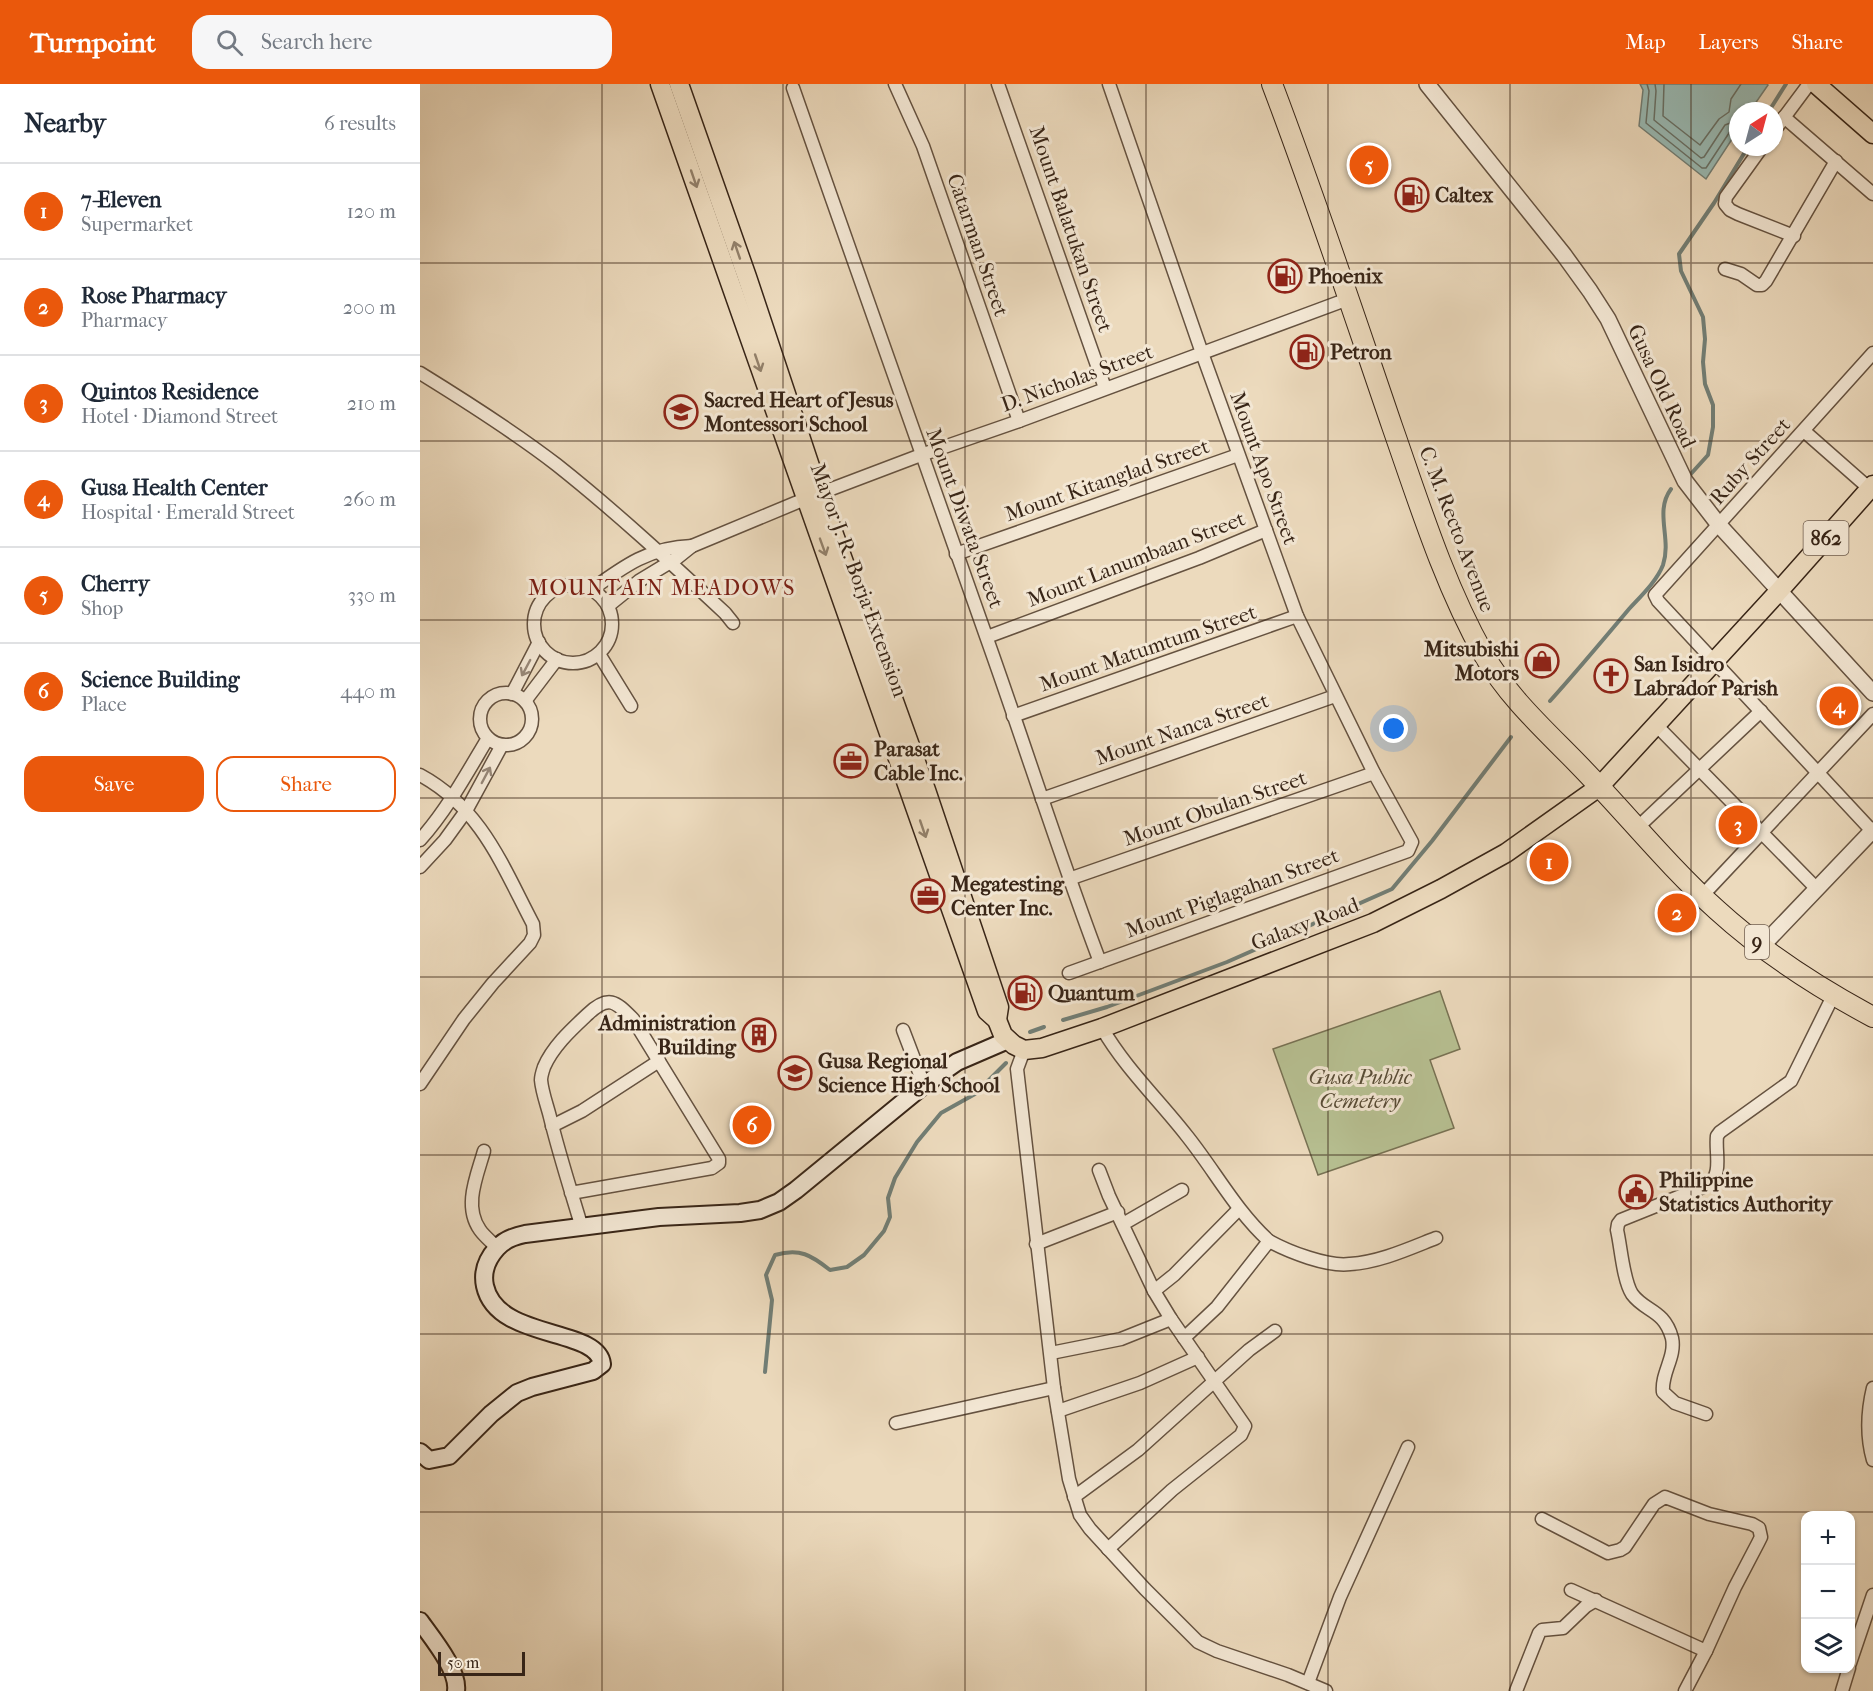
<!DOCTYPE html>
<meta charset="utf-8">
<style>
:root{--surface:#fff;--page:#f6f6f7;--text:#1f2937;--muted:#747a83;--line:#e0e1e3;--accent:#ea580c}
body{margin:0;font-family:"IM FELL French Canon",serif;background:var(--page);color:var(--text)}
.controls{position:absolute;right:18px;bottom:18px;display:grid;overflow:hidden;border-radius:12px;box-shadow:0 2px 4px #0004}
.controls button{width:54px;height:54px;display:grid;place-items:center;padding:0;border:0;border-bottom:2px solid var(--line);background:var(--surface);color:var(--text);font:30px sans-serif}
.compass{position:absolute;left:1309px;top:18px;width:54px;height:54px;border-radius:50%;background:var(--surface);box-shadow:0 2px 4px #0004;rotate:36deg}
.scale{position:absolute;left:18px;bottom:15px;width:87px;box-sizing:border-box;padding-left:6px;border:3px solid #382517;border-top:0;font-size:16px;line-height:21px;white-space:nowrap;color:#382517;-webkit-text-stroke:4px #f3e7d4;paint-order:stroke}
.you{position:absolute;left:974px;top:645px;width:21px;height:21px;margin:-15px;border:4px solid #fff;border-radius:50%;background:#1a73e8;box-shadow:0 0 0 9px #1a73e833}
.badge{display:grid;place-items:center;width:39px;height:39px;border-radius:50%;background:var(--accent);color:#fff;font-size:20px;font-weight:700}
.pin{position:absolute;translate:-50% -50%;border:3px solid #fff;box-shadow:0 2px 6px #0006}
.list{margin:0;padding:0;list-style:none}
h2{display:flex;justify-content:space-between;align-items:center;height:78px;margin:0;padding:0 24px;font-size:26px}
h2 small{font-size:20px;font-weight:400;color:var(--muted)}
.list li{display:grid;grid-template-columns:39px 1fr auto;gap:18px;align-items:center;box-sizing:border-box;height:96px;padding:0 24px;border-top:2px solid var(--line)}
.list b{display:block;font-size:22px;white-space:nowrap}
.list p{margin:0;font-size:20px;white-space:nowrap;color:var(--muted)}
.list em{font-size:20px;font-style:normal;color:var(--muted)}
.actions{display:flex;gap:12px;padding:18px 24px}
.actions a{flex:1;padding:14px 0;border:2px solid var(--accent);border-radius:18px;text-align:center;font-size:21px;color:var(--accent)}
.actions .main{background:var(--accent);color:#fff}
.icon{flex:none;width:33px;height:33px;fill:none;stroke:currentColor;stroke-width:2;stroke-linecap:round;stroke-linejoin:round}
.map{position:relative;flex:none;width:1453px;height:1607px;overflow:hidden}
header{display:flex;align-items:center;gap:36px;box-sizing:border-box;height:84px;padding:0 30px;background:var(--accent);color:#fff}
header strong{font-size:28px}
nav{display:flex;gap:33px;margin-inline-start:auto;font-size:21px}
.search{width:420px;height:54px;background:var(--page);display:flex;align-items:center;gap:15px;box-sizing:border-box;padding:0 21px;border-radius:18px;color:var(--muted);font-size:22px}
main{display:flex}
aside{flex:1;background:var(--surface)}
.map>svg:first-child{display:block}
</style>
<header>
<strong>Turnpoint</strong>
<div class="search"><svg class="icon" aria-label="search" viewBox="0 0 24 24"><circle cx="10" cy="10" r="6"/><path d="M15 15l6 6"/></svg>Search here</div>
<nav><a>Map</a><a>Layers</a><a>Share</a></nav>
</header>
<main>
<aside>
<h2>Nearby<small>6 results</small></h2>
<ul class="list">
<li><span class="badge">1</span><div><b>7-Eleven</b><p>Supermarket</p></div><em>120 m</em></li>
<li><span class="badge">2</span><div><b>Rose Pharmacy</b><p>Pharmacy</p></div><em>200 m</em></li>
<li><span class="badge">3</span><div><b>Quintos Residence</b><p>Hotel · Diamond Street</p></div><em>210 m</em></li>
<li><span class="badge">4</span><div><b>Gusa Health Center</b><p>Hospital · Emerald Street</p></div><em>260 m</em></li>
<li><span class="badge">5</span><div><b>Cherry</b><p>Shop</p></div><em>330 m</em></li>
<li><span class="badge">6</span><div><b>Science Building</b><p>Place</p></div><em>440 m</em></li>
</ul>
<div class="actions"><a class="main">Save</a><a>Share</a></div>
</aside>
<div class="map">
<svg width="1453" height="1607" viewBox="0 0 1453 1607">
<rect width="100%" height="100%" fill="#ecdabd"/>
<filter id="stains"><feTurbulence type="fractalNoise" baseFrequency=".00333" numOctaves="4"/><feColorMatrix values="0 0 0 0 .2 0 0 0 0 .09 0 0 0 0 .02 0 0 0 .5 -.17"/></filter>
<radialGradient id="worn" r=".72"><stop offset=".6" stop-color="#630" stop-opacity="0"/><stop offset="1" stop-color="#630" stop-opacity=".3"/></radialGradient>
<polygon fill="#b7c092" stroke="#787254" stroke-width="1.5" points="1020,907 1040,965 1010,976 1034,1044 898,1091 853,965"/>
<polygon fill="#99bab4" stroke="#727e75" stroke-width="1.5" points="1220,0 1347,0 1348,1 1330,27 1318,27 1318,46 1286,95 1219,42 1223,6"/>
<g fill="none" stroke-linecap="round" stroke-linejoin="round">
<g stroke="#687066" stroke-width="1.5">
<polyline points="1227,0 1229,7 1226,39 1282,84 1286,84 1311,46 1318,44"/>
<polyline points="1235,0 1236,7 1234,36 1281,74 1284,73 1305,41 1318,36"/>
<polyline points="1244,0 1243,32 1280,61 1299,35 1309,28 1311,15 1321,0"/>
</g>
<g stroke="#727e75" stroke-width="4">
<polyline points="1349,27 1366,0"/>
<polyline points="1269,392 1288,371 1293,343 1293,321 1285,300 1283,278 1285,255 1283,233 1261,187 1259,170 1294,119 1328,63"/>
<path d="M1130,617C1157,587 1183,556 1209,525C1220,513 1237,497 1243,481C1252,454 1234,428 1251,405"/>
<polyline points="643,936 687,923 807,878 972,805 1012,757 1091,653"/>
<polyline points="610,948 624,943"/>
<path d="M345,1288L352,1216L346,1191L355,1171C380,1164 391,1171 410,1186L427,1183L444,1171L464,1147L470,1133L468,1114L475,1094L497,1058L521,1029L555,1010L586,979"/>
</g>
<defs>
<g id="minor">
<polyline points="475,0 503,62 599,337"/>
<polyline points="578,0 685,304"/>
<path d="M373,4C437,187 502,370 566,552C605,661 639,770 680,878"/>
<polyline points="1364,33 1453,110"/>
<polyline points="1354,47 1389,0"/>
<polyline points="1342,63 1306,113 1305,120 1310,126 1318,130 1374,152"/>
<polyline points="1305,185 1321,190 1337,201 1342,201 1346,197 1416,77"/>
<path d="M0,289C47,318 93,347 137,381C195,427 250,478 305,529L313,539"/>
<polyline points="1384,347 1450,405"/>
<polyline points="536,470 818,371"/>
<circle cx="153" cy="540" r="39"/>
<path d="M171,506C204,482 230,463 272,462"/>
<polyline points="188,522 219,497 257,474 272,462 385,415 501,371 599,337 928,215"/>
<polyline points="567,553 779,474 846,446"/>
<polyline points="179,570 211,622"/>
<circle cx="86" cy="635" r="26"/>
<polyline points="92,610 119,558"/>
<polyline points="105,617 137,575"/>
<polyline points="593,632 877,532"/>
<polyline points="1236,641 1396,804"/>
<path d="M0,691C61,724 82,781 113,840L114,851L110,859L73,899L44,935L0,1000"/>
<polyline points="622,715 915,612"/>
<polyline points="1217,744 1341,627"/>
<polyline points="1452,747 1238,517 1235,511 1453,269"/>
<path d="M0,756C27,726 47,689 68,654"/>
<polyline points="0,783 25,756 46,727 82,661"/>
<polyline points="649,795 954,689"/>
<polyline points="1282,812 1453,630"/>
<polyline points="649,889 988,767 992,758 954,689 877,532 782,269 689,0"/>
<path d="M682,944C705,984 739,1016 767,1052C795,1087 816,1127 849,1157L797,1223L764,1254"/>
<polyline points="483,946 504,1001"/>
<polyline points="604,966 597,985 634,1304 649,1395 660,1431 670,1445 725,1505 778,1558 797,1567 868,1591 906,1607"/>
<polyline points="132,1042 162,1027 239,977"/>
<path d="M64,1067C57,1092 43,1122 60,1146C65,1153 72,1158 77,1164"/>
<polyline points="679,1086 689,1112 734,1207 751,1235 825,1342 821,1351 752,1406 688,1465"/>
<path d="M151,1109L292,1084L299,1079V1075L213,935C196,918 189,910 168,930C152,945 133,962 124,983C123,986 121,993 121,996C122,1008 127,1021 130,1033C139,1070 151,1107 162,1144"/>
<polyline points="703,1140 762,1106"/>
<path d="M849,1157C869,1168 908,1183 930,1180C960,1178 988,1165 1016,1154"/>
<polyline points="616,1160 698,1128"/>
<polyline points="734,1207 754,1191 819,1125"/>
<polyline points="631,1269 701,1255 751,1235"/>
<path d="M1453,1304C1447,1329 1446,1351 1453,1376"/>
<polyline points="638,1327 720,1299 778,1273"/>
<path d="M1286,1330L1255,1319L1243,1308C1241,1289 1256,1273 1252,1254C1244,1225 1225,1228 1212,1210C1203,1196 1201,1163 1197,1146L1198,1140L1201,1136L1288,1101C1303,1090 1295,1069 1297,1052L1300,1048L1371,997L1414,910"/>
<polyline points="476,1339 634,1304"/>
<polyline points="654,1413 718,1366 829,1266 855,1247"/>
<polyline points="1122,1435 1188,1469 1200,1466 1205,1463 1234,1420 1245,1413 1289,1430 1332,1440 1339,1444 1341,1453 1338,1459 1315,1503 1286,1567 1151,1506"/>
<polyline points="1430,1579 1453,1511"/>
<polyline points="888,1599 920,1513 988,1363"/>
<polyline points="1096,1607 1119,1549 1122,1546 1143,1544 1166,1522 1176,1516"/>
<polyline points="1265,1607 1286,1567"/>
<polyline points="1422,1607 1429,1584"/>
</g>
<g id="tertiary">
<polyline points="1007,0 1144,171 1170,207 1188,235 1265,397 1299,441 1453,609"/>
<polyline points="1342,862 1453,746"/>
</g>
<g id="secondary">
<path d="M0,1368L9,1376L29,1372L71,1330L97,1309L112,1303L173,1287L182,1280C178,1243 77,1257 65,1202C62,1188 67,1175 77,1164C84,1156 95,1152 105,1150L239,1133L320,1129L340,1126L359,1118L376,1106L504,1001L537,978L588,956"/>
<path d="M0,1537C12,1554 39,1586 36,1607"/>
</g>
<g id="primary">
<polyline points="240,0 567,927 577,936 583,951 594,961 604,966 622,964 682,944 953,839 1021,805 1086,769 1179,703 1359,507 1453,401"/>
<polyline points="259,0 327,193 399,409 506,706 579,923 577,936"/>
<polyline points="1396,0 1453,50"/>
</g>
<path id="trunk" d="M852,0C895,113 933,228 972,342C999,419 1024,500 1064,571C1089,614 1124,645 1158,680C1205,728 1247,781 1297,826C1342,867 1399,904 1453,933"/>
</defs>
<use href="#minor" stroke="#655240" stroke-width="15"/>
<use href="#tertiary" stroke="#655240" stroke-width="18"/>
<use href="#secondary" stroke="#382517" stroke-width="20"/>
<use href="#primary" stroke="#382517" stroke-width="21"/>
<use href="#trunk" stroke="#382517" stroke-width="22"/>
<use href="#minor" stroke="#f3e7d4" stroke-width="12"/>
<use href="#tertiary" stroke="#f3e7d4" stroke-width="15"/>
<use href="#secondary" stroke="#f3e7d4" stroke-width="16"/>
<use href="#primary" stroke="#ecdabd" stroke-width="18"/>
<use href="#trunk" stroke="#ecdabd" stroke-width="20"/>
</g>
<defs><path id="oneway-shaft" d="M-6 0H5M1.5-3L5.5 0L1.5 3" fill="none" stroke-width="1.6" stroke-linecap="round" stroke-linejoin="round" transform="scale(1.5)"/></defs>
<g stroke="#92806a">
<use href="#oneway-shaft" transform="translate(274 95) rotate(71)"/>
<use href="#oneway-shaft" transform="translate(317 166) rotate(-109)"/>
<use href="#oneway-shaft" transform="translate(338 279) rotate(71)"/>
<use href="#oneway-shaft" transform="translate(403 463) rotate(70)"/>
<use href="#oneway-shaft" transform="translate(503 745) rotate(71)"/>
</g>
<g stroke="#968676">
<use href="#oneway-shaft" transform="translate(106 584) rotate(118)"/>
<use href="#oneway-shaft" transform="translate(66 691) rotate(-62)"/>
</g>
<path fill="none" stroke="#382517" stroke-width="1.5" stroke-opacity="0.55" d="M182,0V1607M363,0V1607M545,0V1607M726,0V1607M908,0V1607M1090,0V1607M1271,0V1607M0,179H1453M0,357H1453M0,536H1453M0,714H1453M0,893H1453M0,1071H1453M0,1250H1453M0,1428H1453"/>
<defs>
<symbol id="fuel-ring" viewBox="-11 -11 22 22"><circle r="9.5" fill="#f3e7d4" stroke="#8f2418" stroke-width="1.5"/><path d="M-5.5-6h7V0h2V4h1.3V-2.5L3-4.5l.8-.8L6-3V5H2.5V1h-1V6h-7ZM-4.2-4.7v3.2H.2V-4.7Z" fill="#8f2418"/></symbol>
<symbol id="school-ring" viewBox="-11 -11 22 22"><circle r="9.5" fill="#f3e7d4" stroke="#8f2418" stroke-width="1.5"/><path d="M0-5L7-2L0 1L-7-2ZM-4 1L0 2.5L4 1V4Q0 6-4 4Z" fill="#8f2418"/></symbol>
<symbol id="shop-ring" viewBox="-11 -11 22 22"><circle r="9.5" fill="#f3e7d4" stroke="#8f2418" stroke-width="1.5"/><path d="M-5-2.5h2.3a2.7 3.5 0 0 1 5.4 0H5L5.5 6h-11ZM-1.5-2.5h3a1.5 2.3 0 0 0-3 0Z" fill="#8f2418"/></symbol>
<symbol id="church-ring" viewBox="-11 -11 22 22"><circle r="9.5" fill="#f3e7d4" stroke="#8f2418" stroke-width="1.5"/><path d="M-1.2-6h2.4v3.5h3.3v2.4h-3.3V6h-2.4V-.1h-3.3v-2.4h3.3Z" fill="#8f2418"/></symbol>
<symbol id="office-ring" viewBox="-11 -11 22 22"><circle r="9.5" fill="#f3e7d4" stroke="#8f2418" stroke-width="1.5"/><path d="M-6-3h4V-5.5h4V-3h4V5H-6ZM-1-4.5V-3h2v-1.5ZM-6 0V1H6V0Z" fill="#8f2418"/></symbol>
<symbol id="building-ring" viewBox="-11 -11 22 22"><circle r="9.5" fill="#f3e7d4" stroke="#8f2418" stroke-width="1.5"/><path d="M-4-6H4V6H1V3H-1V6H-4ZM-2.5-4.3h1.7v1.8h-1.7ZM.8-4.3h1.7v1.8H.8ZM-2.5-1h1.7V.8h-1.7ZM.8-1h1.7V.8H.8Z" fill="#8f2418"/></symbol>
<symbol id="civic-ring" viewBox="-11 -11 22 22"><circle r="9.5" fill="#f3e7d4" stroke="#8f2418" stroke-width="1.5"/><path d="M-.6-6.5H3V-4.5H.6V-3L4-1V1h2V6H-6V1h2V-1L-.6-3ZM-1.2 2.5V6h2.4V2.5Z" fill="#8f2418"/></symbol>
</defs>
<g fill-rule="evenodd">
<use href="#fuel-ring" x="973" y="92" width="38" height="38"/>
<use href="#fuel-ring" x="846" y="173" width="38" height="38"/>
<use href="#fuel-ring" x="868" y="249" width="38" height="38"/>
<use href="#school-ring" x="242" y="309" width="38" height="38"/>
<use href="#shop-ring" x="1103" y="558" width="38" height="38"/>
<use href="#church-ring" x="1172" y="573" width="38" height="38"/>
<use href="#office-ring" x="412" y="658" width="38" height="38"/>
<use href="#office-ring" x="489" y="793" width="38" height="38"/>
<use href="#fuel-ring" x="586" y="890" width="38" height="38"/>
<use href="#building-ring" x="320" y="932" width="38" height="38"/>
<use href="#school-ring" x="356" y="970" width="38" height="38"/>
<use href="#civic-ring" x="1197" y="1089" width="38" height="38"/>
</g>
<g text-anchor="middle" stroke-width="6" stroke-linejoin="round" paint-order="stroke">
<g fill="#f3e7d4" stroke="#705f50" stroke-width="1.5">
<rect x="1383.5" y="437" width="45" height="34" rx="4.5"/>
<rect x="1325" y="841" width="24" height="34" rx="4.5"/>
</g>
<g font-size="20" font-weight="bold" fill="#382517">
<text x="1406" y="461">862</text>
<text x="1337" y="865">9</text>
</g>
<g font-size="21" font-weight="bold" fill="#382517" stroke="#f3e7d4" text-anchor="start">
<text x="1015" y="118">Caltex</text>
<text x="888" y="199">Phoenix</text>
<text x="910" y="275">Petron</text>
<text x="284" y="323">Sacred Heart of Jesus<tspan x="284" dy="24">Montessori School</tspan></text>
<text x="1099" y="572" text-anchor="end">Mitsubishi<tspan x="1099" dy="24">Motors</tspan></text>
<text x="1214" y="587">San Isidro<tspan x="1214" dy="24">Labrador Parish</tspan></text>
<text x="454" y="672">Parasat<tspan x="454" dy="24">Cable Inc.</tspan></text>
<text x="531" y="807">Megatesting<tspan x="531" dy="24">Center Inc.</tspan></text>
<text x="628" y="916">Quantum</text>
<text x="316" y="946" text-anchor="end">Administration<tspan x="316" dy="24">Building</tspan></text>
<text x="398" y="984">Gusa Regional<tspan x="398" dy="24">Science High School</tspan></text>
<text x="1239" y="1103">Philippine<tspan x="1239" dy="24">Statistics Authority</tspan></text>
</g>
<g font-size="21" fill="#382517" stroke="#f3e7d4">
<text transform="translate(651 145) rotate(71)" y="7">Mount Balatukan Street</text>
<text transform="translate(558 161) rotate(71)" y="7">Catarman Street</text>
<text transform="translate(657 294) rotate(-20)" y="7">D. Nicholas Street</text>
<text transform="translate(1242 302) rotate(65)" y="7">Gusa Old Road</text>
<text transform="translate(1330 377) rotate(-48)" y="7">Ruby Street</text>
<text transform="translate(844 384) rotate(70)" y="7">Mount Apo Street</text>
<text transform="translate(687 396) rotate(-19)" y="7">Mount Kitanglad Street</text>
<text transform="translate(545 434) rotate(70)" y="7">Mount Diwata Street</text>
<text transform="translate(1037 445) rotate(69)" y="7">C. M. Recto Avenue</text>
<text transform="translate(716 475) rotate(-21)" y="7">Mount Lanumbaan Street</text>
<text transform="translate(439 496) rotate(70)" y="7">Mayor J. R. Borja Extension</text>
<text transform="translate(728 564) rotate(-19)" y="7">Mount Matumtum Street</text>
<text transform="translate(762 645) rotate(-19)" y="7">Mount Nanca Street</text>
<text transform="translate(795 724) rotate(-19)" y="7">Mount Obulan Street</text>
<text transform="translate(812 809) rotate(-20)" y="7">Mount Piglagahan Street</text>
<text transform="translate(885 840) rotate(-21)" y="7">Galaxy Road</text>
</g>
<g font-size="21" font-style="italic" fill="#584c36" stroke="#f3e7d4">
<text x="940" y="1000">Gusa Public<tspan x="940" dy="24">Cemetery</tspan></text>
</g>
<g font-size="22" letter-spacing="1.5" fill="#7a1f14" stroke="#f3e7d4">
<text x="242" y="511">MOUNTAIN MEADOWS</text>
</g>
</g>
<rect width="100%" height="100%" filter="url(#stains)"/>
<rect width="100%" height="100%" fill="url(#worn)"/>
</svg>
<div class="controls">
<button>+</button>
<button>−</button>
<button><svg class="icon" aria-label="layers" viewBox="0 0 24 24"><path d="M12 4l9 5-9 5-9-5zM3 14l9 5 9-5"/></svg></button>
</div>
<svg class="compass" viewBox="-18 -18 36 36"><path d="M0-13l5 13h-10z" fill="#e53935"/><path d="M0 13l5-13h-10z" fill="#747a83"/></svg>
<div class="scale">50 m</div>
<div class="you"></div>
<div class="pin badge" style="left:1129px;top:778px">1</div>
<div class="pin badge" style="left:1257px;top:829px">2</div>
<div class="pin badge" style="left:1318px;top:741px">3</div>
<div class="pin badge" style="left:1419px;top:622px">4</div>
<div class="pin badge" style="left:949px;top:81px">5</div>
<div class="pin badge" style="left:332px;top:1041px">6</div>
</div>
</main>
